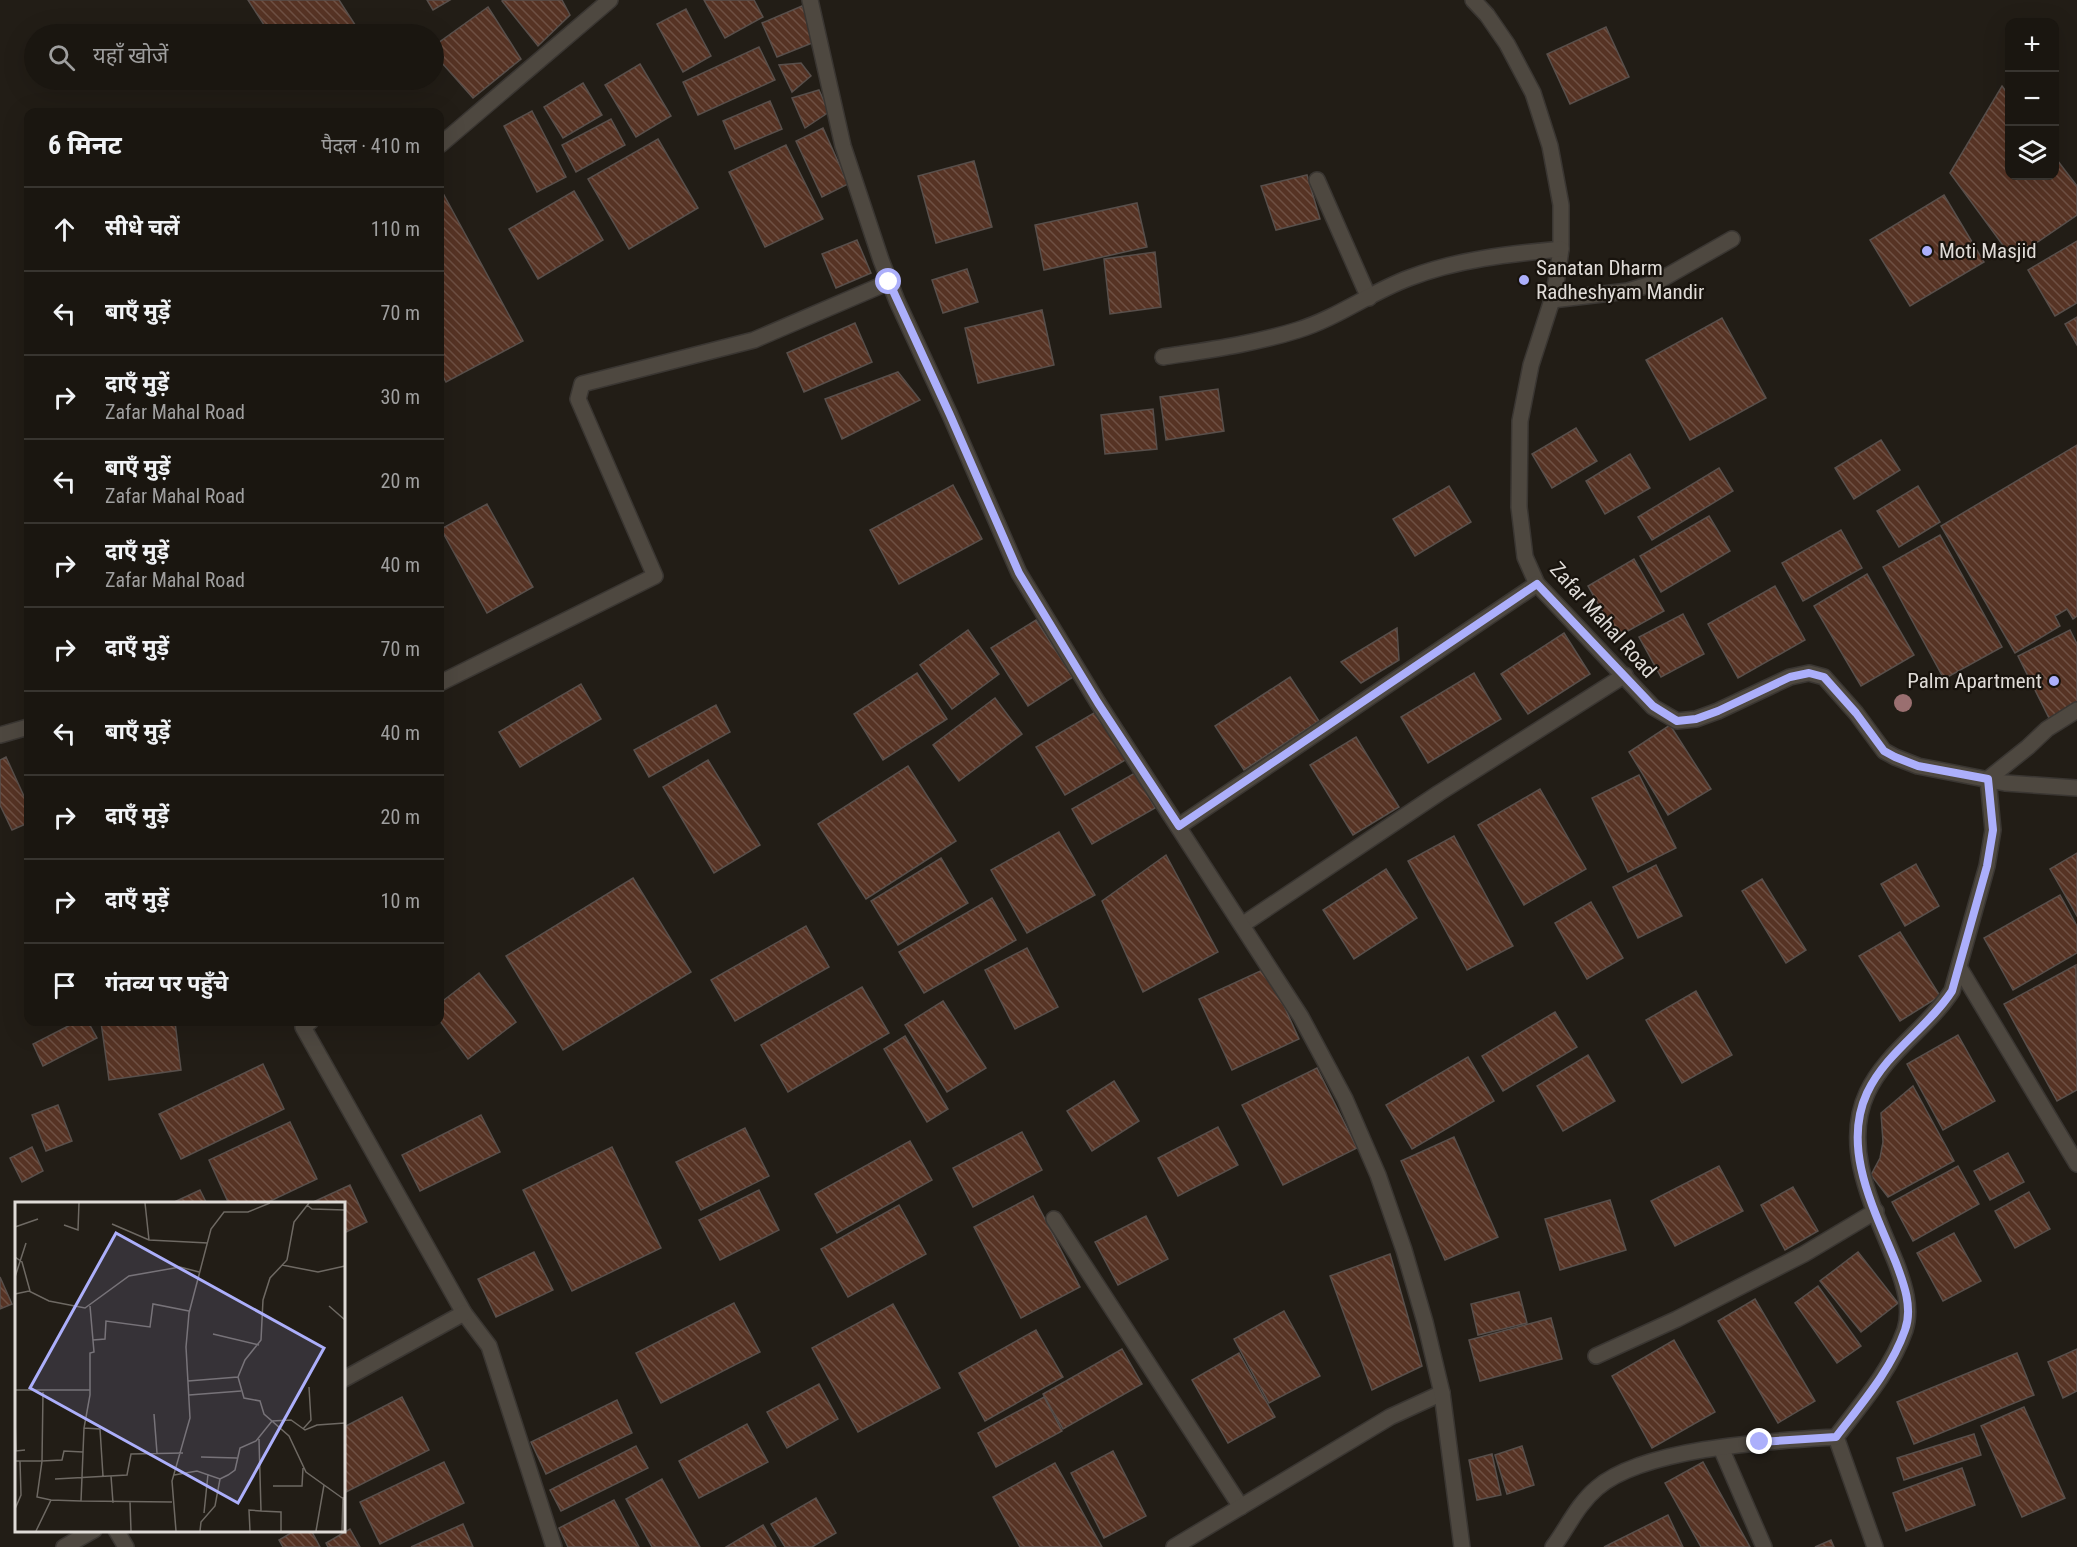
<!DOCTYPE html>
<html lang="hi">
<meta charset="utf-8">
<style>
:root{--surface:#1a1610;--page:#231f19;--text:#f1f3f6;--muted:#9f9f9f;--line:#383530}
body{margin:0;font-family:"Roboto Condensed","Noto Sans Devanagari",sans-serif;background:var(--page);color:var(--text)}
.controls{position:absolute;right:18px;top:18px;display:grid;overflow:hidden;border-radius:12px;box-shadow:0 6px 24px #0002}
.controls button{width:54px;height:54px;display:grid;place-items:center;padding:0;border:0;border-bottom:2px solid var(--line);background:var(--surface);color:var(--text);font:30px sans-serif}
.stop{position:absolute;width:18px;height:18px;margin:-14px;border:4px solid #acaffb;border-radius:50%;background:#fff}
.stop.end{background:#acaffb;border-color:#fff;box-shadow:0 2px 6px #0008}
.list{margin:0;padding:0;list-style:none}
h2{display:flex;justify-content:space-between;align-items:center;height:78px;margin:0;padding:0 24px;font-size:26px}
h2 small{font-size:20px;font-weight:400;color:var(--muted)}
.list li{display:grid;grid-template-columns:39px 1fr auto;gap:18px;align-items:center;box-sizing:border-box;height:84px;padding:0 24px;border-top:2px solid var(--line)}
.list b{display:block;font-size:22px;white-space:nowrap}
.list p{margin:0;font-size:20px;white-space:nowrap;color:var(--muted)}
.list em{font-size:20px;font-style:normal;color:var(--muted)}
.icon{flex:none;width:33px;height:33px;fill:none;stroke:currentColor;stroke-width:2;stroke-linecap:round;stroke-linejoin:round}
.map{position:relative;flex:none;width:2077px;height:1547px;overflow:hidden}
.search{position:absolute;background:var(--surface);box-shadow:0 6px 24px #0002;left:24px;top:24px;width:420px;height:66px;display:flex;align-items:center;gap:15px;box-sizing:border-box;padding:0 21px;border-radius:33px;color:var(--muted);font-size:22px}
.panel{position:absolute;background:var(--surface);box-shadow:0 6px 24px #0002;left:24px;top:108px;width:420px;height:918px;border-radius:12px}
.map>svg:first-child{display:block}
</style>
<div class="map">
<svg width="2077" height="1547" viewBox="0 0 2077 1547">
<defs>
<pattern id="building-back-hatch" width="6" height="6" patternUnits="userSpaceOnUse" patternTransform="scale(1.5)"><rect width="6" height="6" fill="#563324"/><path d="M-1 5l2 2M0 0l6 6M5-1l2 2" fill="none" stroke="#6e5043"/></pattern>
</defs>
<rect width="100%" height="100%" fill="#221d16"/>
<g fill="url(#building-back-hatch)" stroke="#584f4b" stroke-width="1.5">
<polygon points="248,0 339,0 361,34 270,34"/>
<polygon points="427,0 450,0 433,10"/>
<polygon points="504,0 562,0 570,15 538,46 502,1"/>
<polygon points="704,0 754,0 763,17 725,38"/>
<polygon points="802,6 817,41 777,57 762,23"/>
<polygon points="488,7 521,59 473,98 434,54 434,46"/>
<polygon points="686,9 711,56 683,72 657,24"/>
<polygon points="1606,27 1629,77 1570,104 1547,54"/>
<polygon points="759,47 775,80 698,115 683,82"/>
<polygon points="801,63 811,76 792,92 779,65"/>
<polygon points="640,64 671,116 636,137 605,85"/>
<polygon points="583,83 602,115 563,138 544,107"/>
<polygon points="2002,86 2010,97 2010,176 2054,176 2054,156 2077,186 2077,215 2013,259 1950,173"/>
<polygon points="819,90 829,112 805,128 792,98"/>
<polygon points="770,101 782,129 735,149 723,121"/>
<polygon points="532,111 566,177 537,192 504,126"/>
<polygon points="611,119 625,145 576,172 562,145"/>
<polygon points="823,128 848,184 822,197 796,141"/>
<polygon points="658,139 698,208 629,249 588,179"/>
<polygon points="786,145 823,219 765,247 729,172"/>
<polygon points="974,161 992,227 936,243 918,176"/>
<polygon points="1307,175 1320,219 1276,230 1261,186"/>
<polygon points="574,191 603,240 538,279 509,229"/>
<polygon points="444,195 523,341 446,382 440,371 440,197"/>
<polygon points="1944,195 1984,262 1910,306 1870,240"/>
<polygon points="1137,203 1147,247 1044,270 1035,225"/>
<polygon points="857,240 871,273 836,288 822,254"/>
<polygon points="2077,241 2077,303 2055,316 2028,270"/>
<polygon points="1155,252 1161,307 1110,314 1104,259"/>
<polygon points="967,269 978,302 943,313 932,280"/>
<polygon points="1042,310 1054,365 978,383 965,328"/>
<polygon points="2077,317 2077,345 2065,324"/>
<polygon points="1722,318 1766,398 1690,440 1646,360"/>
<polygon points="855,323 872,362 804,392 787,353"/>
<polygon points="898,372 920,400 842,439 825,399"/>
<polygon points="1218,389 1224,431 1166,440 1160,397"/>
<polygon points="1153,409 1157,449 1105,454 1101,415"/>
<polygon points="1576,428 1597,461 1552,488 1532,454"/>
<polygon points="1881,440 1900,470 1854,499 1835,468"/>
<polygon points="2077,445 2077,616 2073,619 2067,609 2055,616 2060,626 2015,653 1941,526"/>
<polygon points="1630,454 1650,488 1605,514 1586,481"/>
<polygon points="1719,468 1733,491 1652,540 1638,517"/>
<polygon points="953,485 982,539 899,584 870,530"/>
<polygon points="1449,486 1471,522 1415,556 1393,519"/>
<polygon points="1918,486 1940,522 1899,547 1877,511"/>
<polygon points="487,504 533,587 487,613 441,529"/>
<polygon points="1709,516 1730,551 1661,592 1640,556"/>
<polygon points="1841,530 1862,568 1803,601 1782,563"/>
<polygon points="1940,535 2002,647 1944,679 1883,567"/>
<polygon points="1634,559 1664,611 1617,637 1588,586"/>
<polygon points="1867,574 1914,655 1861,686 1814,606"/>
<polygon points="1775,586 1805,640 1738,678 1708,624"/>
<polygon points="1683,614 1704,654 1661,677 1639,637"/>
<polygon points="1036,620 1073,677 1028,706 991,648"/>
<polygon points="1397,628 1399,660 1361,683 1341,662"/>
<polygon points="968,630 999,674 952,709 920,665"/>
<polygon points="2070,630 2077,644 2077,706 2050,720 2018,656"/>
<polygon points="1564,633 1590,674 1528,714 1501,674"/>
<polygon points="917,673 947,719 883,760 854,714"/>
<polygon points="1474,673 1501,719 1428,763 1401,717"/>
<polygon points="1290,677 1319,721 1244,770 1215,726"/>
<polygon points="581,684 601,719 520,767 499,732"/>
<polygon points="995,698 1022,734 959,781 933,745"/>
<polygon points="716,705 730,732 649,777 634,750"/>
<polygon points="1099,710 1127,759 1065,795 1036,747"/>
<polygon points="1670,725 1711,789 1668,815 1629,752"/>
<polygon points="1356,737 1399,807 1353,835 1310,765"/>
<polygon points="6,757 28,805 28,823 12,830 0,805 0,760"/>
<polygon points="708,760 760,845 714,873 663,787"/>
<polygon points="908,766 956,841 866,899 818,824"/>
<polygon points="1135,773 1155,808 1092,844 1072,809"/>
<polygon points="1639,775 1676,848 1628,872 1592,798"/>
<polygon points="1540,789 1586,869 1524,905 1478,825"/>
<polygon points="1059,832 1095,895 1027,933 991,870"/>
<polygon points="1454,836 1513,946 1467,970 1408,861"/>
<polygon points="2077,853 2077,916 2050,869"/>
<polygon points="1166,855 1218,952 1143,992 1102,901"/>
<polygon points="941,858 968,903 898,945 871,901"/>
<polygon points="1916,864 1939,906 1905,926 1881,884"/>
<polygon points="1656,865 1682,916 1638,938 1613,887"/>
<polygon points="1386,869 1417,918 1354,959 1323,910"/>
<polygon points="633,878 691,972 563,1050 506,956"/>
<polygon points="1762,879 1806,950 1786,963 1742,891"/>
<polygon points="2060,895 2077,926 2077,953 2013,990 1984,938"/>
<polygon points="992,898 1016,940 924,993 899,952"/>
<polygon points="1591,902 1623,958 1587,979 1555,923"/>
<polygon points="806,926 829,967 735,1021 711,980"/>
<polygon points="1900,932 1940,996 1900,1021 1859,956"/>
<polygon points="1027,948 1058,1007 1015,1029 985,970"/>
<polygon points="2076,965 2077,1090 2057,1101 2004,1004"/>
<polygon points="1267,968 1299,1039 1232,1070 1199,999"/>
<polygon points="479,973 516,1022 468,1059 440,1021 440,1003"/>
<polygon points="862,987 889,1033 788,1092 761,1045"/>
<polygon points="1696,991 1732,1055 1682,1083 1646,1020"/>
<polygon points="943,1001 986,1068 947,1092 905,1025"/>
<polygon points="1555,1012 1577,1047 1503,1091 1482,1056"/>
<polygon points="76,1022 88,1022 97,1038 43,1066 33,1044"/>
<polygon points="101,1022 175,1022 181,1070 109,1080"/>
<polygon points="1958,1035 1995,1101 1943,1130 1907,1064"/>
<polygon points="905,1036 948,1109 927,1122 884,1049"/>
<polygon points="1588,1055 1615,1101 1563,1131 1537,1086"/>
<polygon points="1468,1057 1494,1101 1412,1149 1386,1105"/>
<polygon points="263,1064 284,1109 181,1159 159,1114"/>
<polygon points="1317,1068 1357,1148 1283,1185 1242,1105"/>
<polygon points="1114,1081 1139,1121 1092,1151 1067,1111"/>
<polygon points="1913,1086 1954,1161 1888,1197 1871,1175 1880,1158 1883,1142 1881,1113"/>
<polygon points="58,1105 72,1141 46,1151 32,1115"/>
<polygon points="481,1115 500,1152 420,1191 402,1155"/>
<polygon points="290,1122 317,1179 264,1204 229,1204 209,1160"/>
<polygon points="1218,1127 1238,1165 1178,1196 1158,1158"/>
<polygon points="745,1128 769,1176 701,1210 676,1162"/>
<polygon points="1022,1132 1042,1170 973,1207 953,1168"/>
<polygon points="1454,1137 1498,1237 1445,1260 1401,1161"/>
<polygon points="910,1141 932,1180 837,1233 815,1194"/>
<polygon points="32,1147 43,1171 22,1182 10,1158"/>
<polygon points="612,1147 661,1248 572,1291 523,1190"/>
<polygon points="2008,1153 2024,1182 1990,1200 1974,1171"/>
<polygon points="1719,1166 1743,1211 1675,1246 1651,1201"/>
<polygon points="1958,1166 1979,1204 1913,1241 1892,1202"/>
<polygon points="350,1185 367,1222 344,1233 344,1204 309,1204"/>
<polygon points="1793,1187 1818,1231 1785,1250 1761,1205"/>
<polygon points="200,1190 207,1204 170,1204"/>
<polygon points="759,1190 779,1230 720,1260 699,1220"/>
<polygon points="2029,1192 2050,1229 2015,1248 1995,1211"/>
<polygon points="1033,1196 1080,1287 1021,1318 974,1227"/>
<polygon points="1610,1200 1626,1250 1560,1270 1545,1219"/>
<polygon points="899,1205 926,1254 848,1297 821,1249"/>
<polygon points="1146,1216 1168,1259 1118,1285 1095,1242"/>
<polygon points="1954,1233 1981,1281 1943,1301 1917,1253"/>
<polygon points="534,1252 553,1290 496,1317 478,1279"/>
<polygon points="1858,1252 1898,1303 1861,1332 1820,1281"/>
<polygon points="1390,1254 1422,1366 1372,1390 1330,1276"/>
<polygon points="0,1277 12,1304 0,1309"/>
<polygon points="1818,1286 1861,1346 1837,1363 1795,1303"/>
<polygon points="1519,1292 1527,1323 1478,1335 1471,1304"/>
<polygon points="1755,1299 1815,1401 1778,1423 1718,1321"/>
<polygon points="734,1303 760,1352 661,1403 636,1353"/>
<polygon points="893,1304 940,1388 858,1432 812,1348"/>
<polygon points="1284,1311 1320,1376 1269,1403 1234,1339"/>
<polygon points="1551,1318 1562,1359 1480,1381 1469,1340"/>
<polygon points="1036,1330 1063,1377 985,1421 959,1373"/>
<polygon points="1674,1340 1715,1412 1652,1448 1612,1376"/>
<polygon points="1122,1349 1142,1384 1063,1429 1043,1394"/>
<polygon points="2077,1349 2077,1391 2063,1398 2048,1362"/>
<polygon points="1239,1353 1275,1417 1228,1443 1192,1380"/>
<polygon points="2017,1353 2034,1395 1914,1444 1897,1402"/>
<polygon points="819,1384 838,1419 787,1448 767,1412"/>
<polygon points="402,1397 429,1450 344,1493 344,1427"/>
<polygon points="1044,1397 1062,1431 996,1467 978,1433"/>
<polygon points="617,1400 632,1433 546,1474 531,1442"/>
<polygon points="2024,1407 2065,1498 2022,1517 1981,1426"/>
<polygon points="747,1424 768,1462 699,1498 679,1461"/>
<polygon points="1974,1434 1981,1455 1904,1480 1897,1458"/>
<polygon points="636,1446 648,1468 561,1511 550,1490"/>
<polygon points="1522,1446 1534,1485 1507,1494 1495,1455"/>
<polygon points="1113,1451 1146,1516 1104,1538 1071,1473"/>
<polygon points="1492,1454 1501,1495 1477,1500 1469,1460"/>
<polygon points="444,1462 464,1503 380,1544 360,1502"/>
<polygon points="1703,1462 1750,1547 1701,1547 1665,1483"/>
<polygon points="1055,1463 1102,1547 1020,1547 993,1497"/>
<polygon points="1962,1468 1975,1505 1906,1531 1893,1493"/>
<polygon points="662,1479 700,1547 652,1547 626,1499"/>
<polygon points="816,1498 836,1533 812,1547 785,1547 771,1524"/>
<polygon points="614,1500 639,1547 568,1547 559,1528"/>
<polygon points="1668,1515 1683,1547 1604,1547"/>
<polygon points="463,1524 473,1547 411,1547"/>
<polygon points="763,1525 776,1547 726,1547"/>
<polygon points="350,1529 360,1547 328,1547 326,1543"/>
<polygon points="296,1530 311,1530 320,1547 283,1547 279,1540"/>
<polygon points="1831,1540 1834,1547 1815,1547"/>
</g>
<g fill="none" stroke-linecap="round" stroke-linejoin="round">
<defs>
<polyline id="lane" points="1552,300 1628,291 1655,283 1732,239"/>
<g id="street">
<polyline points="1473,0 1487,15 1507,44 1533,93 1550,146 1561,205 1561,249 1557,277 1552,300 1531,365 1520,421 1519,507 1525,557 1537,584 1653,707 1677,721 1696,719 1718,711 1790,677 1809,673 1824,677 1856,713 1884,751 1895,757 1918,766 2005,783 2077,788"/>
<polyline points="440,145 610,0"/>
<polyline points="1317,180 1369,298"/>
<path d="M1163,357C1208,350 1254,344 1298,330C1337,318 1371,292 1409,278C1458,259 1510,254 1561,249"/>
<polyline points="440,683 655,576 578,399 582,384 754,340 889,282"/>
<polyline points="0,735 28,727"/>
<polyline points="1179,826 1537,584"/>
<polyline points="1242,925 1439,793 1625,675"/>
<polyline points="1959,967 2077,1164"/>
<polyline points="310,1022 303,1027 464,1313 489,1346 554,1547"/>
<polyline points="1054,1219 1241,1507"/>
<polyline points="1596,1356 1677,1319 1804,1254 1876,1211"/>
<polyline points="344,1379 464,1313"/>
<polyline points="1836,1437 1875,1547"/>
<polyline points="1721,1448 1764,1547"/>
<polyline points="116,1530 126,1547"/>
<polyline points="64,1547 94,1530"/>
<polyline points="1174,1547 1390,1417 1442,1393"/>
<path d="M1553,1547C1568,1527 1577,1505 1597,1488C1645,1447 1773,1441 1836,1437C1862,1403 1891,1370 1905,1330C1912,1308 1904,1284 1896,1263C1875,1210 1841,1149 1867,1093C1886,1052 1928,1028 1952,991L1987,866L1993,830L1988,779L2028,747L2047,729L2077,710"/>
</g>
<polyline id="secondary" points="810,0 843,146 881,260 897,301 950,415 1019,573 1098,703 1301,1017 1345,1099 1378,1175 1404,1250 1425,1322 1442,1393 1462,1547"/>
</defs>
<use href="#lane" stroke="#3a3632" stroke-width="18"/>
<use href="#street" stroke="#3a3632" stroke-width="18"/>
<use href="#secondary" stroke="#3a3632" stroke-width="18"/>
<use href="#lane" stroke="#4e4840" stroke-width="15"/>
<use href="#street" stroke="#4e4840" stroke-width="15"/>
<use href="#secondary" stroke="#4e4840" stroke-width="15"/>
</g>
<circle fill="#9a6f70" cx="1903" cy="703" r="9"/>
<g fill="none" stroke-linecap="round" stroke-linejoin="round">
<path stroke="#acaffb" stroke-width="8" d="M889,282L950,415L1019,573L1098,703L1179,826L1537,584L1653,706L1677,721L1696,719L1718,711L1790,677L1809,673L1824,677L1856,713L1884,751L1895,757L1918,766L1988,779L1993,830L1987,866L1952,991C1928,1028 1886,1052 1867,1093C1841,1149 1875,1211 1896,1263C1904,1284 1913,1308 1905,1330C1891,1370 1862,1403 1836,1437L1760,1442"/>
</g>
<g fill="#acaffb" stroke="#18130d" stroke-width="2">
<circle cx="1927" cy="251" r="6"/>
<circle cx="1524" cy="280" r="6"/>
<circle cx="2054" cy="681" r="6"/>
</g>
<g text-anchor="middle" stroke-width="4.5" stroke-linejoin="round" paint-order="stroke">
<g font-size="21" fill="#dfdbd7" stroke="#18130d" text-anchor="start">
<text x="1939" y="258">Moti Masjid</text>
<text x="1536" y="275">Sanatan Dharm<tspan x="1536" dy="24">Radheshyam Mandir</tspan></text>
<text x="2042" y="688" text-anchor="end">Palm Apartment</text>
</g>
<g font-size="21" fill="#dfdbd7" stroke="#18130d">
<text transform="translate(1603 620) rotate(48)" y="7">Zafar Mahal Road</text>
</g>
</g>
<g transform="translate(15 1202)">
<rect width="330" height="330" fill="#221d16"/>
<path fill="none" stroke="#6e6963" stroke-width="1.5" d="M130,1L134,38M294,1L279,20L272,58L255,76L248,98L246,138L230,158L223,175L229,196L245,199L249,212L274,234L291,270L330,298M292,3L297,7L330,8M97,22L134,38L193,41M49,23L63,28L64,1M0,25L23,17M0,55L7,60L15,89M267,63L303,70L330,64M0,75L11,41M0,92L14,89L34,99L70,106L114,74L165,65L184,70M75,104L79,150L75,151V193L69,226L66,299L157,300M314,104L330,118M198,132L244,143M78,138L90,137L91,119L135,125L138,102L174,109M173,179L223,175M0,188H75M28,190L27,259L47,258L49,249L68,250M174,193L226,189M139,212L142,251M0,216L1,249L10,248M69,226L85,227L88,274M288,227L296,218L294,185M244,237L246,309L266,310V329M186,255L222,256M0,259H27L22,295L36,298M159,273L182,269L205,277L213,273L220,268L225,246L241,239L257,219L276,218L290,228L302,223L330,221M96,274L98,301M40,277L112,273L116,252L168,251M258,284H287L288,266M115,300L116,329M0,307L6,293L5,259M189,311L193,272M21,329L36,298L66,299M161,329L157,279L175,216L171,145L174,111L196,27L209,10H233L255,1M185,329L186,320L200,304L205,277M235,329L234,308L246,309M301,329L309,283M327,329L328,295"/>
<path fill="#acaffb" fill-opacity="0.15" stroke="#acaffb" stroke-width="3" d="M101,31L309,146L223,301L15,186Z"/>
<rect width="330" height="330" fill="none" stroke="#dfdbd7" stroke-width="3"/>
</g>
</svg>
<div class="controls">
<button>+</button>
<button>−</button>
<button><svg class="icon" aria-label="layers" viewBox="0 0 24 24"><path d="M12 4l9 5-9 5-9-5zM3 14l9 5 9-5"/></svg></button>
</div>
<div class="stop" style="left:889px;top:282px"></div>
<div class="stop end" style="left:1760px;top:1442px"></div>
<div class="search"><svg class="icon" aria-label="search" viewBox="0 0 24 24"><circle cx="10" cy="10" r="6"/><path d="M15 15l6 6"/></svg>यहाँ खोजें</div>
<section class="panel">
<h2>6 मिनट<small>पैदल · 410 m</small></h2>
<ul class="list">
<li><svg class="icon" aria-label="ahead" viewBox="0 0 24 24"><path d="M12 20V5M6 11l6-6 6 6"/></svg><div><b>सीधे चलें</b></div><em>110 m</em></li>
<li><svg class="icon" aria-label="left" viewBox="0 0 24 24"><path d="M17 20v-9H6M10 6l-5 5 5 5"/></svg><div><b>बाएँ मुड़ें</b></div><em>70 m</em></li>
<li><svg class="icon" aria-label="right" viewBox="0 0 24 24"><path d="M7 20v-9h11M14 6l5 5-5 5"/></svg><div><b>दाएँ मुड़ें</b><p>Zafar Mahal Road</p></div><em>30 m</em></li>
<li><svg class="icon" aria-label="left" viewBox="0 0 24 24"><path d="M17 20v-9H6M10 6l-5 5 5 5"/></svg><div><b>बाएँ मुड़ें</b><p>Zafar Mahal Road</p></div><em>20 m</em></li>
<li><svg class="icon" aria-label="right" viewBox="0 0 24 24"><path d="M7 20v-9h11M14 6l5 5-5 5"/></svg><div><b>दाएँ मुड़ें</b><p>Zafar Mahal Road</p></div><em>40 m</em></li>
<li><svg class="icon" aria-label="right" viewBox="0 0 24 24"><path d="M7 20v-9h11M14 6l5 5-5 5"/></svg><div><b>दाएँ मुड़ें</b></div><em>70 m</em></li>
<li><svg class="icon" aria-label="left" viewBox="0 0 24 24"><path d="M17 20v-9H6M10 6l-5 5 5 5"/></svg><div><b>बाएँ मुड़ें</b></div><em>40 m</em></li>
<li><svg class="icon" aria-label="right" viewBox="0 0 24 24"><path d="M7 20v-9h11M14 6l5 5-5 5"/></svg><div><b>दाएँ मुड़ें</b></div><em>20 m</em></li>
<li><svg class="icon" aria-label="right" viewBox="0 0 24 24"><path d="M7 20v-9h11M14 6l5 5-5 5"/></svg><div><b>दाएँ मुड़ें</b></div><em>10 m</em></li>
<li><svg class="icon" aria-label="arrive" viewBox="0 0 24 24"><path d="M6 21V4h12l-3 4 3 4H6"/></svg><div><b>गंतव्य पर पहुँचे</b></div></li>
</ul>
</section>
</div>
